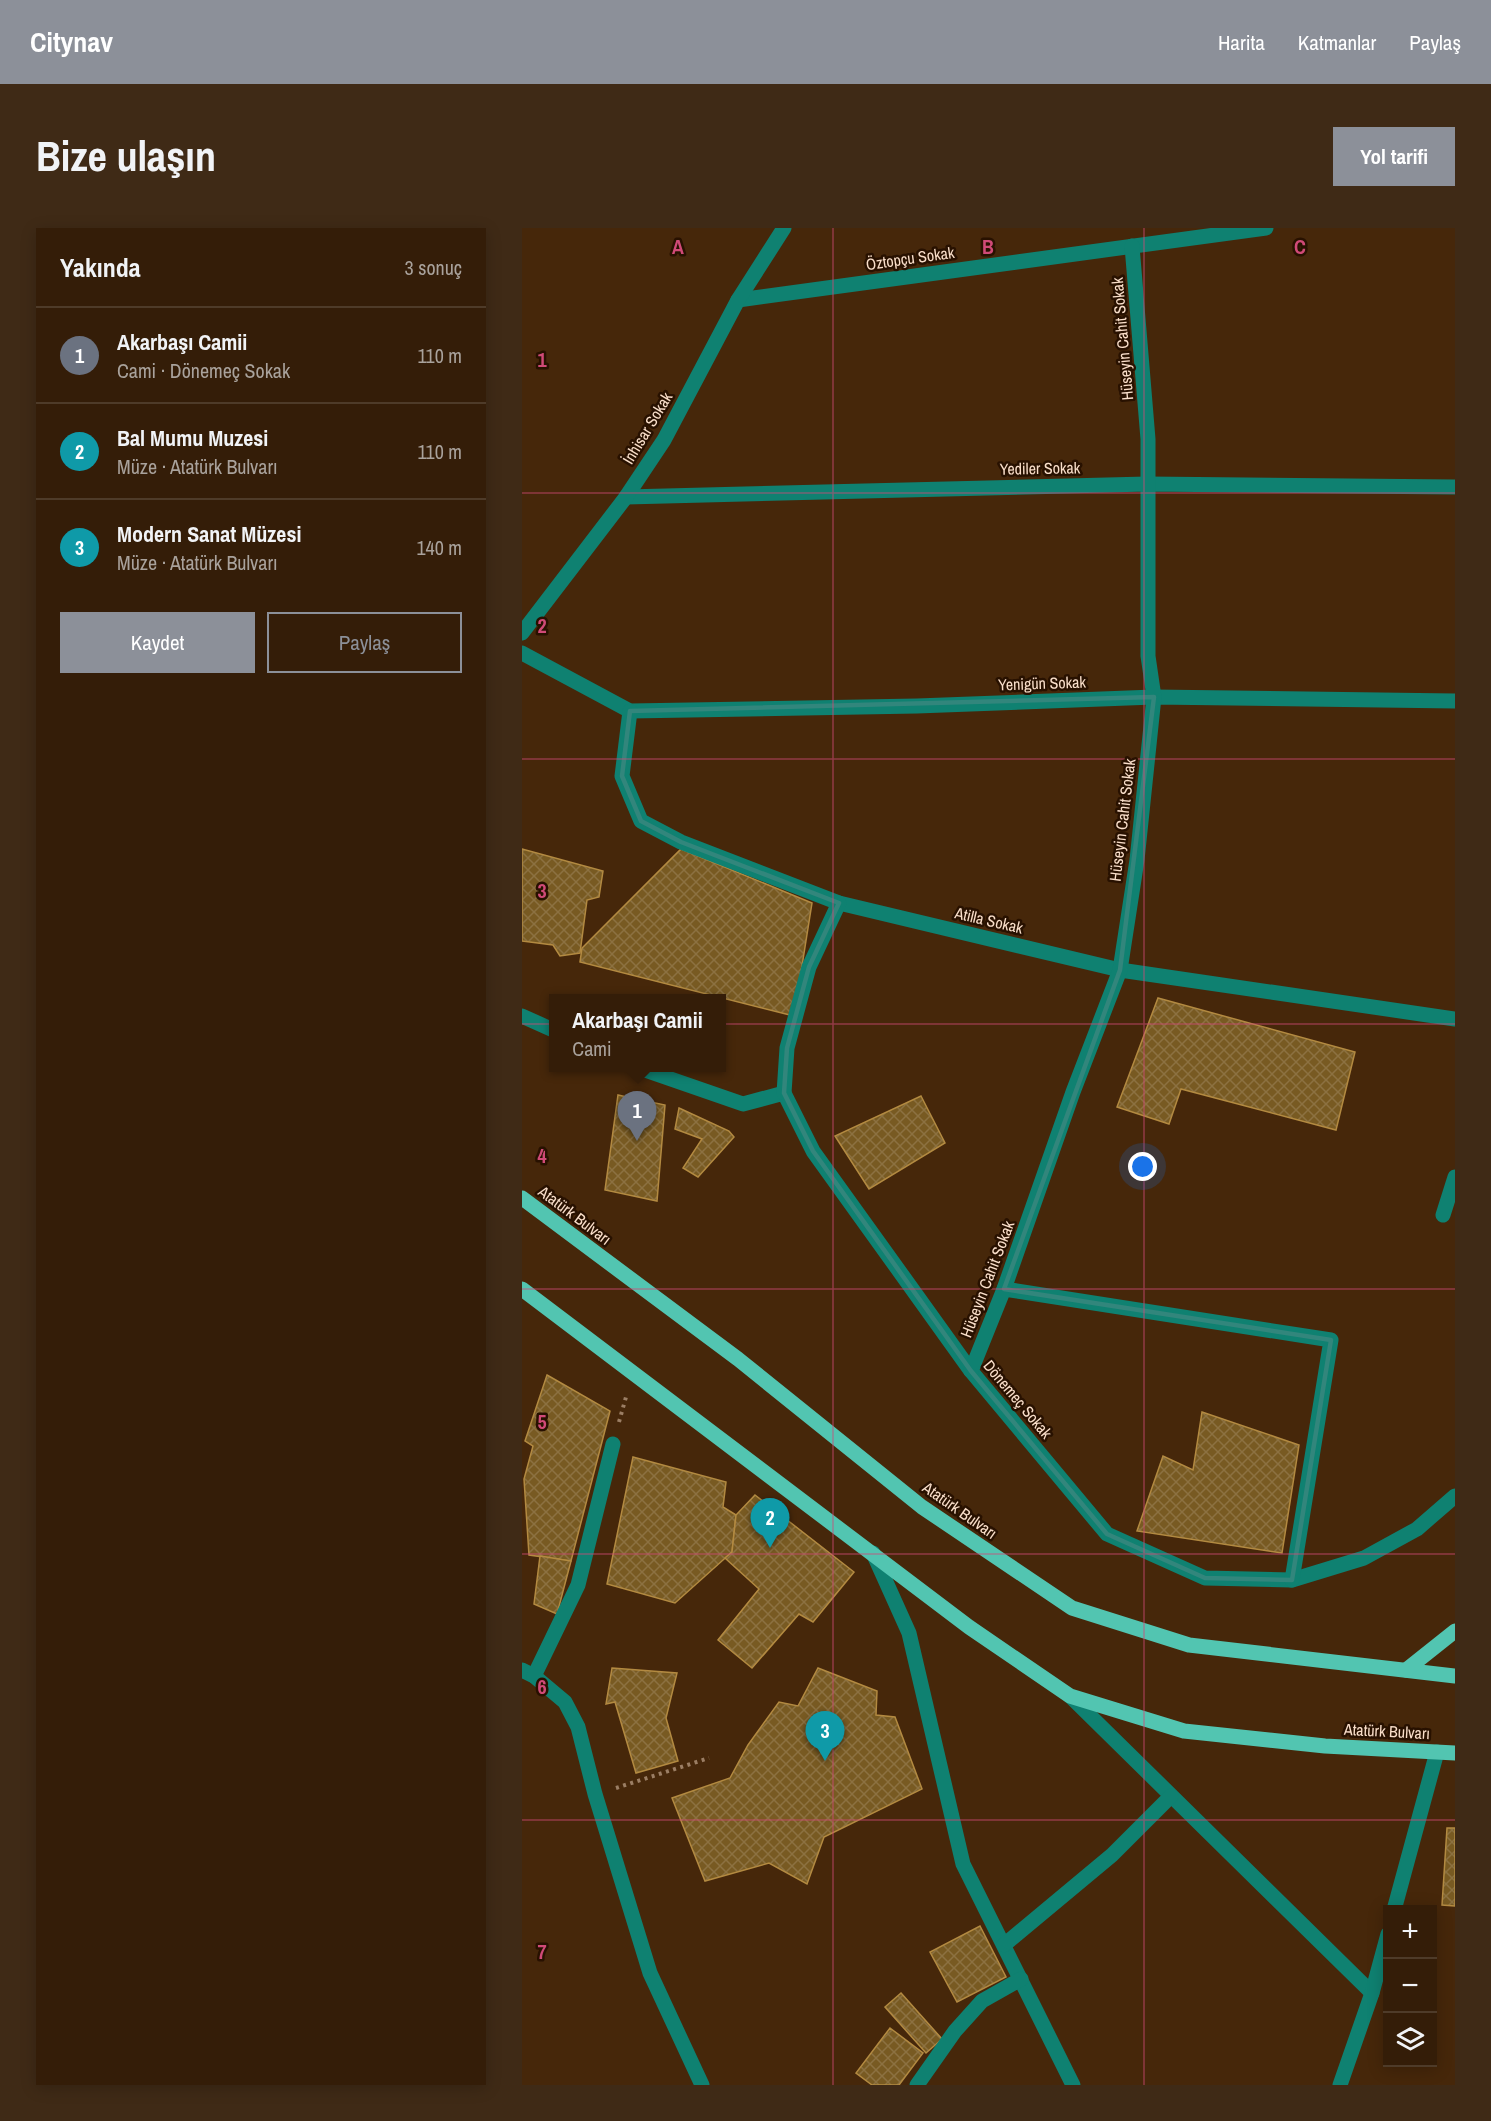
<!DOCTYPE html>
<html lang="tr">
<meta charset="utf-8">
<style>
:root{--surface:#341d08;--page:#3f2a16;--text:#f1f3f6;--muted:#a9a29c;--line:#4e3b29;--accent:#8c9099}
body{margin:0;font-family:"Archivo Narrow",sans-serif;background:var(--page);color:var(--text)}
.controls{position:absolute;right:18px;bottom:18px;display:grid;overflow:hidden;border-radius:0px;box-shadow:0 3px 15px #0003}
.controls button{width:54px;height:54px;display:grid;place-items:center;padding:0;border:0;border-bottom:2px solid var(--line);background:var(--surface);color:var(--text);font:30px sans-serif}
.you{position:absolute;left:621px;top:939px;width:21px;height:21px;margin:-15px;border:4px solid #fff;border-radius:50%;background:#1a73e8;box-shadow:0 0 0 9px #1a73e833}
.badge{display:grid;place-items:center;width:39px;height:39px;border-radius:50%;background:var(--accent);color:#fff;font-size:20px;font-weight:700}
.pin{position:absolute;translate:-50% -50px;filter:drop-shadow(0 2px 3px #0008)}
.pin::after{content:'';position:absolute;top:32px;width:21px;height:18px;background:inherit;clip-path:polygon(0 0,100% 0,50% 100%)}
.popup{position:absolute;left:27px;top:766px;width:177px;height:78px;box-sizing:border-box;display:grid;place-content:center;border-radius:0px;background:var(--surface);filter:drop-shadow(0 2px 4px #0005);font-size:20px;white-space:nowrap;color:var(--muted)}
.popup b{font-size:22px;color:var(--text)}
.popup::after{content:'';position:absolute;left:50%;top:100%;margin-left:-12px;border:12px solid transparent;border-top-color:var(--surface)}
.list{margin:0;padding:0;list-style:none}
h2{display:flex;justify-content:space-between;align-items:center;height:78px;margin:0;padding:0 24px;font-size:26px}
h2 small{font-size:20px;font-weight:400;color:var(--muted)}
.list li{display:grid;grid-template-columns:39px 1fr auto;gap:18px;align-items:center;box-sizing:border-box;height:96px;padding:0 24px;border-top:2px solid var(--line)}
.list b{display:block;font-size:22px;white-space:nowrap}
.list p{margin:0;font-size:20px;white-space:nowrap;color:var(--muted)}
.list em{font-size:20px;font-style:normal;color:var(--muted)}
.actions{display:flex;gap:12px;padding:18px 24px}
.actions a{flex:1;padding:14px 0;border:2px solid var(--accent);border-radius:0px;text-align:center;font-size:21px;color:var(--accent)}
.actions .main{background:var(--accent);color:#fff}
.icon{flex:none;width:33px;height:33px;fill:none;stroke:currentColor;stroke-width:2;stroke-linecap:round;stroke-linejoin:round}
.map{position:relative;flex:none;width:933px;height:1857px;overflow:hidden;border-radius:0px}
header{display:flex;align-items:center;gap:36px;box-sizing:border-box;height:84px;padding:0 30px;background:var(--accent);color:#fff}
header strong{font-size:28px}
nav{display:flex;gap:33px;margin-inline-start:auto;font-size:21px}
.intro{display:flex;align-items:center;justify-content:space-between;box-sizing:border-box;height:144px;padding:0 36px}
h1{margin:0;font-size:42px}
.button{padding:15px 27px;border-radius:0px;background:var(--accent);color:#fff;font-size:21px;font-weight:700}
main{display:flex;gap:36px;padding:0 36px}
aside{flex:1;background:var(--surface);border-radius:0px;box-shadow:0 3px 15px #0003}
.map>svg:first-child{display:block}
</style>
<header>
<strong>Citynav</strong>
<nav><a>Harita</a><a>Katmanlar</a><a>Paylaş</a></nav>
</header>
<div class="intro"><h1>Bize ulaşın</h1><a class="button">Yol tarifi</a></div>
<main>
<aside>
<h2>Yakında<small>3 sonuç</small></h2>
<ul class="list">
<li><span class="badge" style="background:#6b7280">1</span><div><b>Akarbaşı Camii</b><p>Cami · Dönemeç Sokak</p></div><em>110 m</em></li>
<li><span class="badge" style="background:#0f9aa8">2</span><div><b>Bal Mumu Muzesi</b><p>Müze · Atatürk Bulvarı</p></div><em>110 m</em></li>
<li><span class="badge" style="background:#0f9aa8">3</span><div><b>Modern Sanat Müzesi</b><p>Müze · Atatürk Bulvarı</p></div><em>140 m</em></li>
</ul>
<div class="actions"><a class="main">Kaydet</a><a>Paylaş</a></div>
</aside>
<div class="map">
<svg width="933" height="1857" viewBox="0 0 933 1857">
<defs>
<pattern id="building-cross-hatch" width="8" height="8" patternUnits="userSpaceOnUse" patternTransform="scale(1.5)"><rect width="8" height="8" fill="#785a22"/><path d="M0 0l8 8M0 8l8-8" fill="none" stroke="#8c7141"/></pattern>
</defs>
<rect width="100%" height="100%" fill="#46270a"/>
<g fill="url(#building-cross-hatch)" stroke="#b38a41" stroke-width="1.5">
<polygon points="0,621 81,643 77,669 65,672 58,725 38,728 31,717 0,713"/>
<polygon points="159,621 290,675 272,788 58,734 60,720"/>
<polygon points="636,770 833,824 814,902 659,861 647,896 595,879"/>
<polygon points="96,867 143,877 135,973 83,962"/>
<polygon points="399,868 423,915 347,961 313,908"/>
<polygon points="157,880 207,903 212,909 176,949 161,940 180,911 153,901"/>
<polygon points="25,1147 88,1183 49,1333 7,1327 2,1251 11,1218 3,1213"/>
<polygon points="680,1184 777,1217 760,1325 615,1303 641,1228 671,1242"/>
<polygon points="111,1229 204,1254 201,1279 214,1287 210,1324 153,1375 85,1356"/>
<polygon points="233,1267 332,1344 291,1394 277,1386 230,1440 196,1412 237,1361 203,1330 210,1324 214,1287"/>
<polygon points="18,1328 49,1333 35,1386 12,1376"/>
<polygon points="90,1440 155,1445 144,1490 156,1533 114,1545 93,1474 84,1476"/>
<polygon points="296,1440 355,1463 354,1487 373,1489 400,1561 302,1609 285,1656 247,1635 183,1653 150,1570 208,1550 226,1517 257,1474 276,1478"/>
<polygon points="925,1600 933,1600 933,1678 920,1677"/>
<polygon points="458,1698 484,1749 435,1774 408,1724"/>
<polygon points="379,1765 420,1811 404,1825 363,1779"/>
<polygon points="368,1800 401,1825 377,1857 350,1857 334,1845"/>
</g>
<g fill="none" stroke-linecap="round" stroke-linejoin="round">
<g stroke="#9b7e64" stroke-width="4" stroke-dasharray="3 4.5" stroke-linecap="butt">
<polyline points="97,1194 104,1169"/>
<polyline points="94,1560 187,1530"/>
</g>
<g stroke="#0f8171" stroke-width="15">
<polyline points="216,72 744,0"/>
<polyline points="104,269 625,256 933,259"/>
<polyline points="0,405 104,269 142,212 216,72 262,0"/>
<polyline points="0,425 108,483 395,478 632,469 933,473"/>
<polyline points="108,483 100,548 119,593 159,614 317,675 598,742 933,791"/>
<polyline points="0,788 31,802"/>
<polyline points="117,840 221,876 262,865 291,923 449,1143 585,1306 683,1350 770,1352 842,1330 895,1301 933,1268"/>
<polyline points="262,865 265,820 287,739 317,675"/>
<polyline points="921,987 933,949"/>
<polyline points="482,1061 809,1112 770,1352"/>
<polyline points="449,1143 482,1061 551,864 598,742 615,632 632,469 626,428 626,211 610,18"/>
<polyline points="351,1325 387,1405 441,1636 551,1857"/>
<polyline points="0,1442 12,1448 43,1474 56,1499 73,1566 128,1745 180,1857"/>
<polyline points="12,1448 56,1357 91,1216"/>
<polyline points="548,1468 850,1765"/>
<polyline points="872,1682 915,1524"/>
<polyline points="482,1717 590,1627 649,1568"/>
<polyline points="395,1857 433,1803 460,1773 499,1751"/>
<polyline points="818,1857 850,1765 866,1706"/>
</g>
<g stroke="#52c5b1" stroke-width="15">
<polyline points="0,970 216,1131 400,1279 550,1380 667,1417 933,1448"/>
<polyline points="0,1061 447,1399 548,1468 662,1503 803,1518 933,1525"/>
<polyline points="884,1442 933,1403"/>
</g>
</g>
<path fill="none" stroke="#32867c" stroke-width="4.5" stroke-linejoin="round" d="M632,469L598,742L482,1061L809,1112L770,1352L683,1350L585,1306L449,1143L291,923L262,865L265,820L287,739L317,675L159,614L119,593L100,548L108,483Z"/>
<path fill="none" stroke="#d04a77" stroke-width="1.5" stroke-opacity="0.55" d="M311,0V1857M622,0V1857M0,265H933M0,531H933M0,796H933M0,1061H933M0,1326H933M0,1592H933"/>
<g text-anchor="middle" stroke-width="5" stroke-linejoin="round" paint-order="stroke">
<g font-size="16" fill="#fadfca" stroke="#281100">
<text transform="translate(388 30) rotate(-8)" y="6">Öztopçu Sokak</text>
<text transform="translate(600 111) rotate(-95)" y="6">Hüseyin Cahit Sokak</text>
<text transform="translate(125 200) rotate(-59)" y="6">İnhisar Sokak</text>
<text transform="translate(518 240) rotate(-1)" y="6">Yediler Sokak</text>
<text transform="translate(520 455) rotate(-2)" y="6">Yenigün Sokak</text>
<text transform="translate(600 592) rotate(-83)" y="6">Hüseyin Cahit Sokak</text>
<text transform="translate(467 692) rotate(13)" y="6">Atilla Sokak</text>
<text transform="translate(53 987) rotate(37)" y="6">Atatürk Bulvarı</text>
<text transform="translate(465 1051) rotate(-69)" y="6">Hüseyin Cahit Sokak</text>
<text transform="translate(496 1171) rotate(50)" y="6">Dönemeç Sokak</text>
<text transform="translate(438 1282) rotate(35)" y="6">Atatürk Bulvarı</text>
<text transform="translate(865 1503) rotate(3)" y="6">Atatürk Bulvarı</text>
</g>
</g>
<g font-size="20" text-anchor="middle" font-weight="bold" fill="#d04a77" stroke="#281100" stroke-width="5" stroke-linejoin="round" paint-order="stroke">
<text x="156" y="26">A</text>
<text x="466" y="26">B</text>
<text x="778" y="26">C</text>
<text x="20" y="139">1</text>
<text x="20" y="405">2</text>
<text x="20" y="670">3</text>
<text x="20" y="935">4</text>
<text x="20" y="1201">5</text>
<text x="20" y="1466">6</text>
<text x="20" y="1731">7</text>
</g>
</svg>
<div class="controls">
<button>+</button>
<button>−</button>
<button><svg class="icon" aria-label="layers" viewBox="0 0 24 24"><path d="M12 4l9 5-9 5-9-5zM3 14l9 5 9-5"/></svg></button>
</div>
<div class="you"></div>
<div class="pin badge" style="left:115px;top:913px;background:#6b7280">1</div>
<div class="popup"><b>Akarbaşı Camii</b>Cami</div>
<div class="pin badge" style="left:248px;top:1320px;background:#0f9aa8">2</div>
<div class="pin badge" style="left:303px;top:1533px;background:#0f9aa8">3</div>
</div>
</main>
